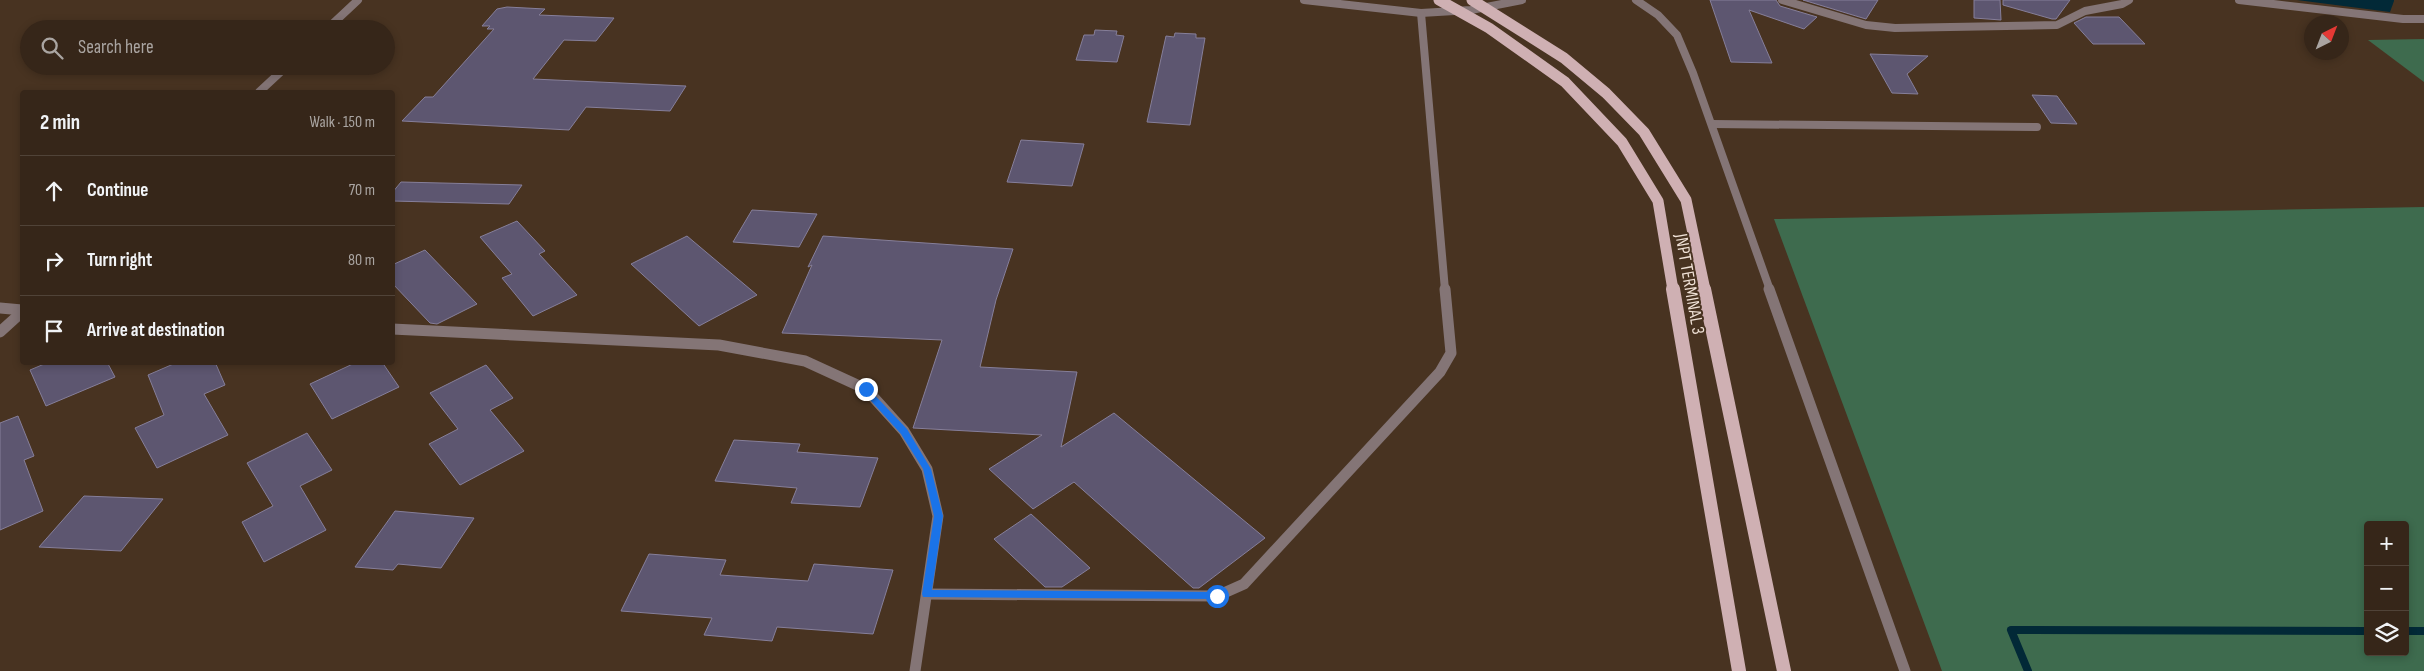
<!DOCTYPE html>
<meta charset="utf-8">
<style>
:root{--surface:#362619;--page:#413226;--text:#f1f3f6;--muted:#aaa5a2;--line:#504338}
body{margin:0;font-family:"Sofia Sans Condensed",sans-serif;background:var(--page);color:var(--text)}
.controls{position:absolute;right:15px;bottom:15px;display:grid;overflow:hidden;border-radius:5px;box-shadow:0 2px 8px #0003}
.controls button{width:45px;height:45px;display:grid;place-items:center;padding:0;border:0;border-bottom:1px solid var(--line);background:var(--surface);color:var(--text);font:25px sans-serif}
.compass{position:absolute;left:2304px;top:15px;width:45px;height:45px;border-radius:50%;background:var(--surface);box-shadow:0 2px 8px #0003;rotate:42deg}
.stop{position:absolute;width:15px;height:15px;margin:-11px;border:4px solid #1a73e8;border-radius:50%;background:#fff}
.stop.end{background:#1a73e8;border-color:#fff;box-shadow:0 1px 5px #0008}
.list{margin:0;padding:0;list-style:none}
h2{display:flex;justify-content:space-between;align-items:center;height:65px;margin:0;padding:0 20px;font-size:21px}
h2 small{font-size:16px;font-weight:400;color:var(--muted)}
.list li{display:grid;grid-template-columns:32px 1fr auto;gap:15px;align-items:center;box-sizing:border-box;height:70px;padding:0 20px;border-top:1px solid var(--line)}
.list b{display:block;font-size:19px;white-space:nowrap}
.list em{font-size:16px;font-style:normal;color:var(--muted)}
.icon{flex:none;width:28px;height:28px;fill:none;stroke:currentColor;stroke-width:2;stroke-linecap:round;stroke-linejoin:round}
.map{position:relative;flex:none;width:2424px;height:671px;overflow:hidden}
.search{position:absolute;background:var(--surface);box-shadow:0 2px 8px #0003;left:20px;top:20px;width:375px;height:55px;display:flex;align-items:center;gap:12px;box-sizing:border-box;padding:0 18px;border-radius:28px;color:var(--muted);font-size:19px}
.panel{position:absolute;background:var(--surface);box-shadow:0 2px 8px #0003;left:20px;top:90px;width:375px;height:275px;border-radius:5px}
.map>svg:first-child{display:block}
</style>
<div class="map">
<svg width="2424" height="671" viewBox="0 0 2424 671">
<rect width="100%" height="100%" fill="#483321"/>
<g fill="#3e6b4e" fill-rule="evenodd">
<polygon points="2424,39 2424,82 2368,40"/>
<path d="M2424,207V671H1942L1774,219ZM2368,525H2405V652H2368Z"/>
</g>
<polygon fill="#022937" points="2297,0 2394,0 2394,1 2390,12"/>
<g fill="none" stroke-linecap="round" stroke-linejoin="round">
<g stroke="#022937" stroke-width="8">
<polyline points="2405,631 2424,631"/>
<polyline points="2028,671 2011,630 2368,631"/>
</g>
</g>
<g fill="#5d5670" stroke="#867f9a">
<polygon points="1710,0 1776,0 1780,6 1817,17 1804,29 1749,10 1772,63 1731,62"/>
<polygon points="1803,0 1878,0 1866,19"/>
<polygon points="1974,0 2000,0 2001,20 1974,18"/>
<polygon points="2003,0 2070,0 2056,19 2052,19 2003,5"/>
<polygon points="507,7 545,9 539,15 614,18 596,41 564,40 533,79 686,86 670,111 586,107 569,130 402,121 425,97 433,97 494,29 487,29 490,26 482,26 497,9"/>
<polygon points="2086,17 2119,17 2145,44 2093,44 2074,23"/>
<polygon points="1095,30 1117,31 1116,35 1124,36 1117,62 1076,60 1084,35 1094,35"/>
<polygon points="1175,33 1196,34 1196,38 1205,38 1190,125 1147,122 1166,36 1174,37"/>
<polygon points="1870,54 1928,56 1907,74 1918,94 1892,93"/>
<polygon points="2032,95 2057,96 2077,124 2051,123"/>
<polygon points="1021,140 1084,144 1072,186 1007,182"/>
<polygon points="401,182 522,185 509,204 392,201 392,193"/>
<polygon points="752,210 817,214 799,247 733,242"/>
<polygon points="517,221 545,251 539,254 577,295 533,316 502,278 512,274 480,237"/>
<polygon points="687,236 757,295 699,326 631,264"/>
<polygon points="823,236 1013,249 996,300 980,367 1077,372 1061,447 1114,413 1265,538 1199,588 1193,588 1074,482 1033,509 989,469 1042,435 913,428 942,340 782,333 812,265 808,267"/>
<polygon points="425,250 477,304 437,324 430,323 392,283 392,265"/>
<polygon points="49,362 107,362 115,377 46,406 30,370"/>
<polygon points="178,362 215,362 225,385 204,394 228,435 157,468 135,428 164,415 148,375"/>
<polygon points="357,362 382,362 399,387 332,419 310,384"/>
<polygon points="486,365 513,398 490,410 524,451 460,485 429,444 458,429 430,393"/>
<polygon points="18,416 34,456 24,460 43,511 0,530 0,423"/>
<polygon points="307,433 332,470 300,486 326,530 264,562 242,522 273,506 247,463"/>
<polygon points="734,440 800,444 797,452 878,458 860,507 791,503 797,488 715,481"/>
<polygon points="84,496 163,499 121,551 39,547"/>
<polygon points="395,511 474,518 441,568 398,564 393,570 355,567"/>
<polygon points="1031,514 1090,568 1062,587 1045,587 994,539"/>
<polygon points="649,554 726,560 720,575 808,581 814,564 893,570 873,634 777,627 772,641 704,635 712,618 621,611"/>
</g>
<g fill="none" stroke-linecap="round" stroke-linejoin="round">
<g stroke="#847576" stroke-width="8">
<polyline points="1304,0 1421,13 1471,10 1522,0"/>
<polyline points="1636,0 1658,15 1677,35 1693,73 1770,290"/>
<polyline points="1782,0 1866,25 1895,28 2057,25 2085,11 2122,4 2129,0"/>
<polyline points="2239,0 2403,19 2424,19"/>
<polyline points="1421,13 1445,290"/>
<polyline points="327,29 358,0"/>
<polyline points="259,92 287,66"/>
<polyline points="1712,124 2037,127"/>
</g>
<g stroke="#847576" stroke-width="11">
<polyline points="1769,289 1905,671"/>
<polyline points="0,308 22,310"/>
<polyline points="392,329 719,345 805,361 866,389 904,431 927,469 938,516 915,671"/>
<polyline points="0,332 22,312"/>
<polyline points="927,594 1217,596 1244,584 1440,372 1451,353 1445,289"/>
</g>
<g stroke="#cfb0b3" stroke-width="11">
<polyline points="1439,0 1489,28 1565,82 1622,142 1658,201 1673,290"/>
<polyline points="1472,0 1564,58 1606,93 1644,132 1686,200 1705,290"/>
</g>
<g stroke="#cfb0b3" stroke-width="14">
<polyline points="1673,289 1739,671"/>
<polyline points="1704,289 1784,671"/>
</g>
</g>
<polygon fill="#1a73e8" points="866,386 907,429 931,469 943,516 932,590 1217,592 1222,596 1220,599 923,597 922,594 934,516 923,469 901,434 863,392 863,387"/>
<g text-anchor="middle" stroke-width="4" stroke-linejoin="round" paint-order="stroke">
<g font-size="18" fill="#f0e2d7" stroke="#483321">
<text transform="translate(1690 284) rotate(80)" y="6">JNPT TERMINAL 3</text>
</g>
</g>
</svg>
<div class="controls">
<button>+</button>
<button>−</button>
<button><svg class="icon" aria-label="layers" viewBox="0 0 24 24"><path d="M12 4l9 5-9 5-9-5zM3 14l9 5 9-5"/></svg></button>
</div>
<svg class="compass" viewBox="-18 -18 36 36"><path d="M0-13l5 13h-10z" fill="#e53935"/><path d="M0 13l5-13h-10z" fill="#aaa5a2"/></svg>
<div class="stop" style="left:1217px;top:596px"></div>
<div class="stop end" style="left:866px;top:389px"></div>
<div class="search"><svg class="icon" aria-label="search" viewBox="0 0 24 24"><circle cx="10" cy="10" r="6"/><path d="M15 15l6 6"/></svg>Search here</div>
<section class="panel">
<h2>2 min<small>Walk · 150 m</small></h2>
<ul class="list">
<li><svg class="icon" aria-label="ahead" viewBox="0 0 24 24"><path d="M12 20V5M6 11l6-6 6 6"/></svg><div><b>Continue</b></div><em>70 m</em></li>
<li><svg class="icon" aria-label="right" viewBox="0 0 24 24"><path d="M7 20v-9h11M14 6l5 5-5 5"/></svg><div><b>Turn right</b></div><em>80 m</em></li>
<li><svg class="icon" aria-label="arrive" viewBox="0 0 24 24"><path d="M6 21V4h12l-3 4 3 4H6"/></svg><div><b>Arrive at destination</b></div></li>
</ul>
</section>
</div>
